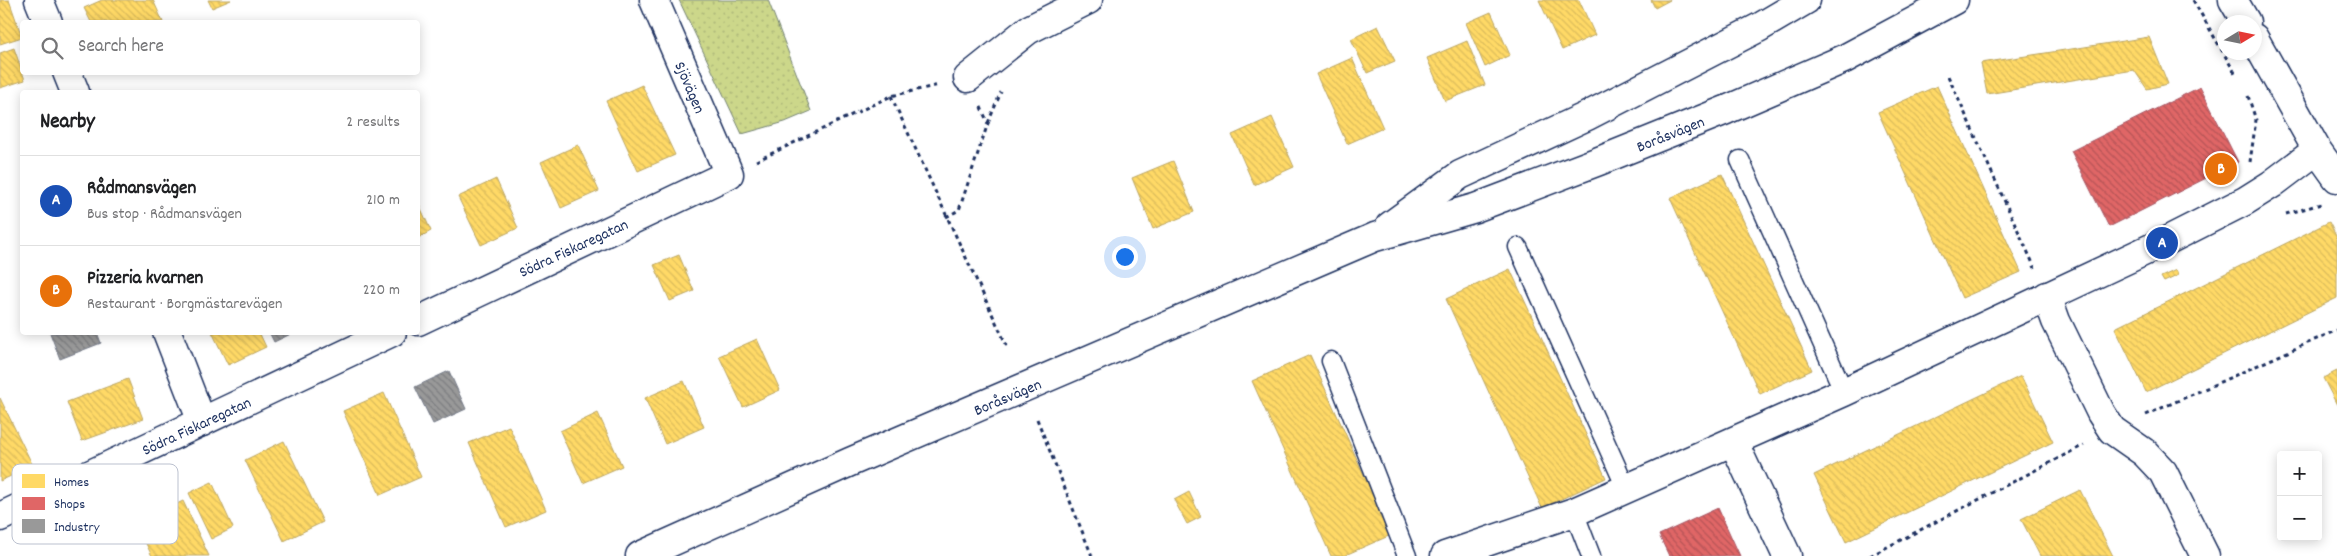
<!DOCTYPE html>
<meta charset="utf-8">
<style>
:root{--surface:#fff;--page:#f2f2f2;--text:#202124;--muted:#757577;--line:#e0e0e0;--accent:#1a73e8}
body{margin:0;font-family:Dekko,sans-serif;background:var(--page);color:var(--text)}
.controls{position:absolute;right:15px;bottom:15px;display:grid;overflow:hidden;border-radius:5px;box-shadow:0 2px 12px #0003}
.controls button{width:45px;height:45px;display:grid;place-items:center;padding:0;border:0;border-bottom:1px solid var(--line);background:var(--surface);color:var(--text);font:25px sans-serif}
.compass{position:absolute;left:2217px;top:15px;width:45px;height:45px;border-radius:50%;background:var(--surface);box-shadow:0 2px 12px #0003;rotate:80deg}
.you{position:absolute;left:1124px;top:256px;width:18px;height:18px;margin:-12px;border:4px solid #fff;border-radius:50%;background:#1a73e8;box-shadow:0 0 0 8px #1a73e833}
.badge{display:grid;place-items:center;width:32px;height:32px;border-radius:50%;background:var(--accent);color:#fff;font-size:16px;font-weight:700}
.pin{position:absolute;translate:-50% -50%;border:2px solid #fff;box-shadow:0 1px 5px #0006}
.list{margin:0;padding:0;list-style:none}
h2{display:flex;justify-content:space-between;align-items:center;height:65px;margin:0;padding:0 20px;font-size:21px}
h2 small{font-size:16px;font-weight:400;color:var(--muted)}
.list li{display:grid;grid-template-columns:32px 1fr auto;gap:15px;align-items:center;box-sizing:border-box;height:90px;padding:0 20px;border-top:1px solid var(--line)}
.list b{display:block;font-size:19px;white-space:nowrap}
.list p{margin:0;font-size:16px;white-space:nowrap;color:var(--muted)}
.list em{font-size:16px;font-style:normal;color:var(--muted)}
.icon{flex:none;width:28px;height:28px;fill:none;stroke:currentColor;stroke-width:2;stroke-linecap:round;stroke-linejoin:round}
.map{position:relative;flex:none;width:2337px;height:556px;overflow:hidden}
.search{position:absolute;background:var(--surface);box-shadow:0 2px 12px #0003;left:20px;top:20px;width:400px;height:55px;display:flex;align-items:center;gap:12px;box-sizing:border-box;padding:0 18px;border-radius:5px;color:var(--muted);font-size:19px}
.panel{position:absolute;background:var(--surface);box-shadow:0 2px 12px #0003;left:20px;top:90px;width:400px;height:245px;border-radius:5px}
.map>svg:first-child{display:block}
</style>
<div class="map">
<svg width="2337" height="556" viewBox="0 0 2337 556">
<defs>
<pattern id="grass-dots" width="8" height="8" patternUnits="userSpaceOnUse" patternTransform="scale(1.25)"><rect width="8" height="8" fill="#ccd78a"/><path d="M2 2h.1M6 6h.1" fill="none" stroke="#afb97a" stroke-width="1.8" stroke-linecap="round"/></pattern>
<pattern id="homes-back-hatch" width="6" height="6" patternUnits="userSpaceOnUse" patternTransform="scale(1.25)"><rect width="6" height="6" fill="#ffd966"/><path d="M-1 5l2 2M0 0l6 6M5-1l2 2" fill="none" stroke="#dabb5b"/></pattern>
<pattern id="shops-back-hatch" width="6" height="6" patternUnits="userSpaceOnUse" patternTransform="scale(1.25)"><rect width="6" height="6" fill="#e06666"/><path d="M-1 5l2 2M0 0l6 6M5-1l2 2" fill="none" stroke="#b55457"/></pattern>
<pattern id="industry-back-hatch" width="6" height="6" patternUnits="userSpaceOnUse" patternTransform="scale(1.25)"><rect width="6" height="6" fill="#999"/><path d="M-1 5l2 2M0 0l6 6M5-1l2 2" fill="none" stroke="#7c7d80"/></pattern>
</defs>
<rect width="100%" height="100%" fill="#fff"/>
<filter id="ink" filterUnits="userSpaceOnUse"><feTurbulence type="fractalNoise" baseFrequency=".02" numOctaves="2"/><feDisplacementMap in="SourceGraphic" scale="10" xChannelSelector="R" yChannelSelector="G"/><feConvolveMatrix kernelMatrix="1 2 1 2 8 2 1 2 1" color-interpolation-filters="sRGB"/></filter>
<g filter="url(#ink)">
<polygon fill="url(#grass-dots)" stroke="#748374" points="679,0 768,0 811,111 785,122 742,134"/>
<g fill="url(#homes-back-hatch)" stroke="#bba664">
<polygon points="0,0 9,0 22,37 0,44"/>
<polygon points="102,0 153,0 163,22 91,22 84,8"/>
<polygon points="208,0 231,0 212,8"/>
<polygon points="1539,0 1579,0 1595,35 1562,50"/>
<polygon points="1651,0 1670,0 1655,8"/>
<polygon points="1491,12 1510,55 1485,67 1466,23"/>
<polygon points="1378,26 1395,61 1367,73 1351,39"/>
<polygon points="2149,37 2168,84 2147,89 2134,70 1987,94 1981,63"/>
<polygon points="1467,41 1485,85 1445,101 1427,58"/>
<polygon points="14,48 25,80 0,88 0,53"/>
<polygon points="1352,58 1383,128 1347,144 1316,74"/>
<polygon points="642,85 675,155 638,171 606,101"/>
<polygon points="1937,86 2021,272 1962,298 1878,112"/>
<polygon points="1272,117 1294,167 1254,185 1232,135"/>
<polygon points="578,145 599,191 561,208 541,162"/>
<polygon points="1173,161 1194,212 1153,229 1132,178"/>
<polygon points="1722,174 1812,370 1760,394 1670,198"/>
<polygon points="496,179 518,228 481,245 458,197"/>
<polygon points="418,202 431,231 418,238"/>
<polygon points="2329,222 2337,238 2337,298 2146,392 2115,328"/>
<polygon points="679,255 694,291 670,301 654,265"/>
<polygon points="1510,269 1606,478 1542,508 1446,299"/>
<polygon points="2176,270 2179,275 2164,282 2161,277"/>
<polygon points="212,332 259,332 266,347 228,365"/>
<polygon points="757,339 780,390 743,407 719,356"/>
<polygon points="1310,355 1391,535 1343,556 1331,556 1252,381"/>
<polygon points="2337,371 2337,405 2323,378"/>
<polygon points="2021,376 2053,442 1846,542 1814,475"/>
<polygon points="128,379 143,419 82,441 67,402"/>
<polygon points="684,381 704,427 665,444 645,398"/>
<polygon points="384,393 421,477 380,495 343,411"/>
<polygon points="0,398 33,466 0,481"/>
<polygon points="598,413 622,466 583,483 560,431"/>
<polygon points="509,426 546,510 506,527 469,443"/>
<polygon points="284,441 323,522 284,541 245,460"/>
<polygon points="212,482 233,528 211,539 189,493"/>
<polygon points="2080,490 2113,556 2040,556 2021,519"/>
<polygon points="1189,492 1201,517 1187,524 1174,500"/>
<polygon points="183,501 209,556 152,556 136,523"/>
</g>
<g fill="url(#shops-back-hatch)" stroke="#a55664">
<polygon points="2200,87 2238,162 2109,227 2071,151"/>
<polygon points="1718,508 1740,556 1669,556 1659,535"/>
</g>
<g fill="url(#industry-back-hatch)" stroke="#737987">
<polygon points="97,332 101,343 60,359 50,333"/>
<polygon points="269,332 295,332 274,342"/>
<polygon points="449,371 466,409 433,424 415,387"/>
</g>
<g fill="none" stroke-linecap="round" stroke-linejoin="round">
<defs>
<g id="service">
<polyline points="1740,160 1844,392"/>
<polyline points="1518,247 1627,490"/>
<polyline points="1331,361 1407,556"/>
<polyline points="1574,512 1591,556"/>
</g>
<g id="minor">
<polyline points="39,0 48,22"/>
<polyline points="2233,0 2246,22"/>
<polyline points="2254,38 2317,150 2337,178"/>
<polyline points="67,72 75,92"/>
<polyline points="968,78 1028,30 1088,0"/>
<polyline points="2047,296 2056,321 2101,413 2112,430 2145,453 2163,472 2205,556"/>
<polyline points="418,321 729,174 654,0"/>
<polyline points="167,332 202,422"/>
<polyline points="1734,443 1787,556"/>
<polyline points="0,517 392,332"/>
<polyline points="1445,556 1574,512 1844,392 2162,243 2245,201 2272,184 2317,150"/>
</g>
<g id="secondary">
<polyline points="1390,226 1460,175 1587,116 1760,27 1806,0"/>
<polyline points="640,556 850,462 1375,237 1475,208 1599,161 1726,110 1844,59 1954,0"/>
</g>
</defs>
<use href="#service" stroke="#1b2f5e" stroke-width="21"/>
<use href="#minor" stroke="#1b2f5e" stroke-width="31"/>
<use href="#secondary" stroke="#1b2f5e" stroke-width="31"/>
<g stroke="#1b2f5e" stroke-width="3" stroke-dasharray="4 4" stroke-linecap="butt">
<polyline points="2193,0 2235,73"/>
<polyline points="1948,76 2035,268"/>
<polyline points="891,96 1007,346"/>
<polyline points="2248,96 2256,120 2250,162"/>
<polyline points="988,123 1001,92"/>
<polyline points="756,161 891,96 939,85"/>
<polyline points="2286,214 2321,204"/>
<polyline points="946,217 959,210 988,123 980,105"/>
<polyline points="2146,415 2337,330"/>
<polyline points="1037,419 1092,556"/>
<polyline points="1870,556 2084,445"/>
</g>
<use href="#service" stroke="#fff" stroke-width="18"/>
<use href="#minor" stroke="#fff" stroke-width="28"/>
<use href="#secondary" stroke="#fff" stroke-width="28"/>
</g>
</g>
<g text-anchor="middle" stroke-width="5" stroke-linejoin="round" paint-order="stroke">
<g font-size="16" fill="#1b2f5e" stroke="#fff">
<text transform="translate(691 87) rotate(67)" y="6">Sjövägen</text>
<text transform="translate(1670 133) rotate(-22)" y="6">Boråsvägen</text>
<text transform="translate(573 247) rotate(-25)" y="6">Södra Fiskaregatan</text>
<text transform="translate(1007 396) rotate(-23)" y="6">Boråsvägen</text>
<text transform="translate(196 425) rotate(-25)" y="6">Södra Fiskaregatan</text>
</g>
</g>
<rect x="12" y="464" width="166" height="80" rx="8" fill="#fff" stroke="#bbc1cf" stroke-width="1"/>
<rect x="22" y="474" width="23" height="14" fill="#ffd966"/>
<rect x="22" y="497" width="23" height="13" fill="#e06666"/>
<rect x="22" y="519" width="23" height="14" fill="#999"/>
<g font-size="14" fill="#1b2f5e">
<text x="54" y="486">Homes</text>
<text x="54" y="508">Shops</text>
<text x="54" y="531">Industry</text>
</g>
</svg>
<div class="controls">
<button>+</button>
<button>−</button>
</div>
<svg class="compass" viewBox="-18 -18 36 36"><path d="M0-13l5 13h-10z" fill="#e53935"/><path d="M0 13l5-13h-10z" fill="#757577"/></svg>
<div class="you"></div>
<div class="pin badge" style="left:2162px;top:243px;background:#1a4fb4">A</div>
<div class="pin badge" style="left:2221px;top:169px;background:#e8710a">B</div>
<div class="search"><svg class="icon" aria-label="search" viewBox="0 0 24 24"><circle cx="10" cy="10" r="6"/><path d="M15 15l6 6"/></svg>Search here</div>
<section class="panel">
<h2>Nearby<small>2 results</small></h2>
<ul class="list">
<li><span class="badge" style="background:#1a4fb4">A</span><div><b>Rådmansvägen</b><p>Bus stop · Rådmansvägen</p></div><em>210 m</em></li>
<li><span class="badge" style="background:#e8710a">B</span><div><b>Pizzeria kvarnen</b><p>Restaurant · Borgmästarevägen</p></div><em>220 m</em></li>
</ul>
</section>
</div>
